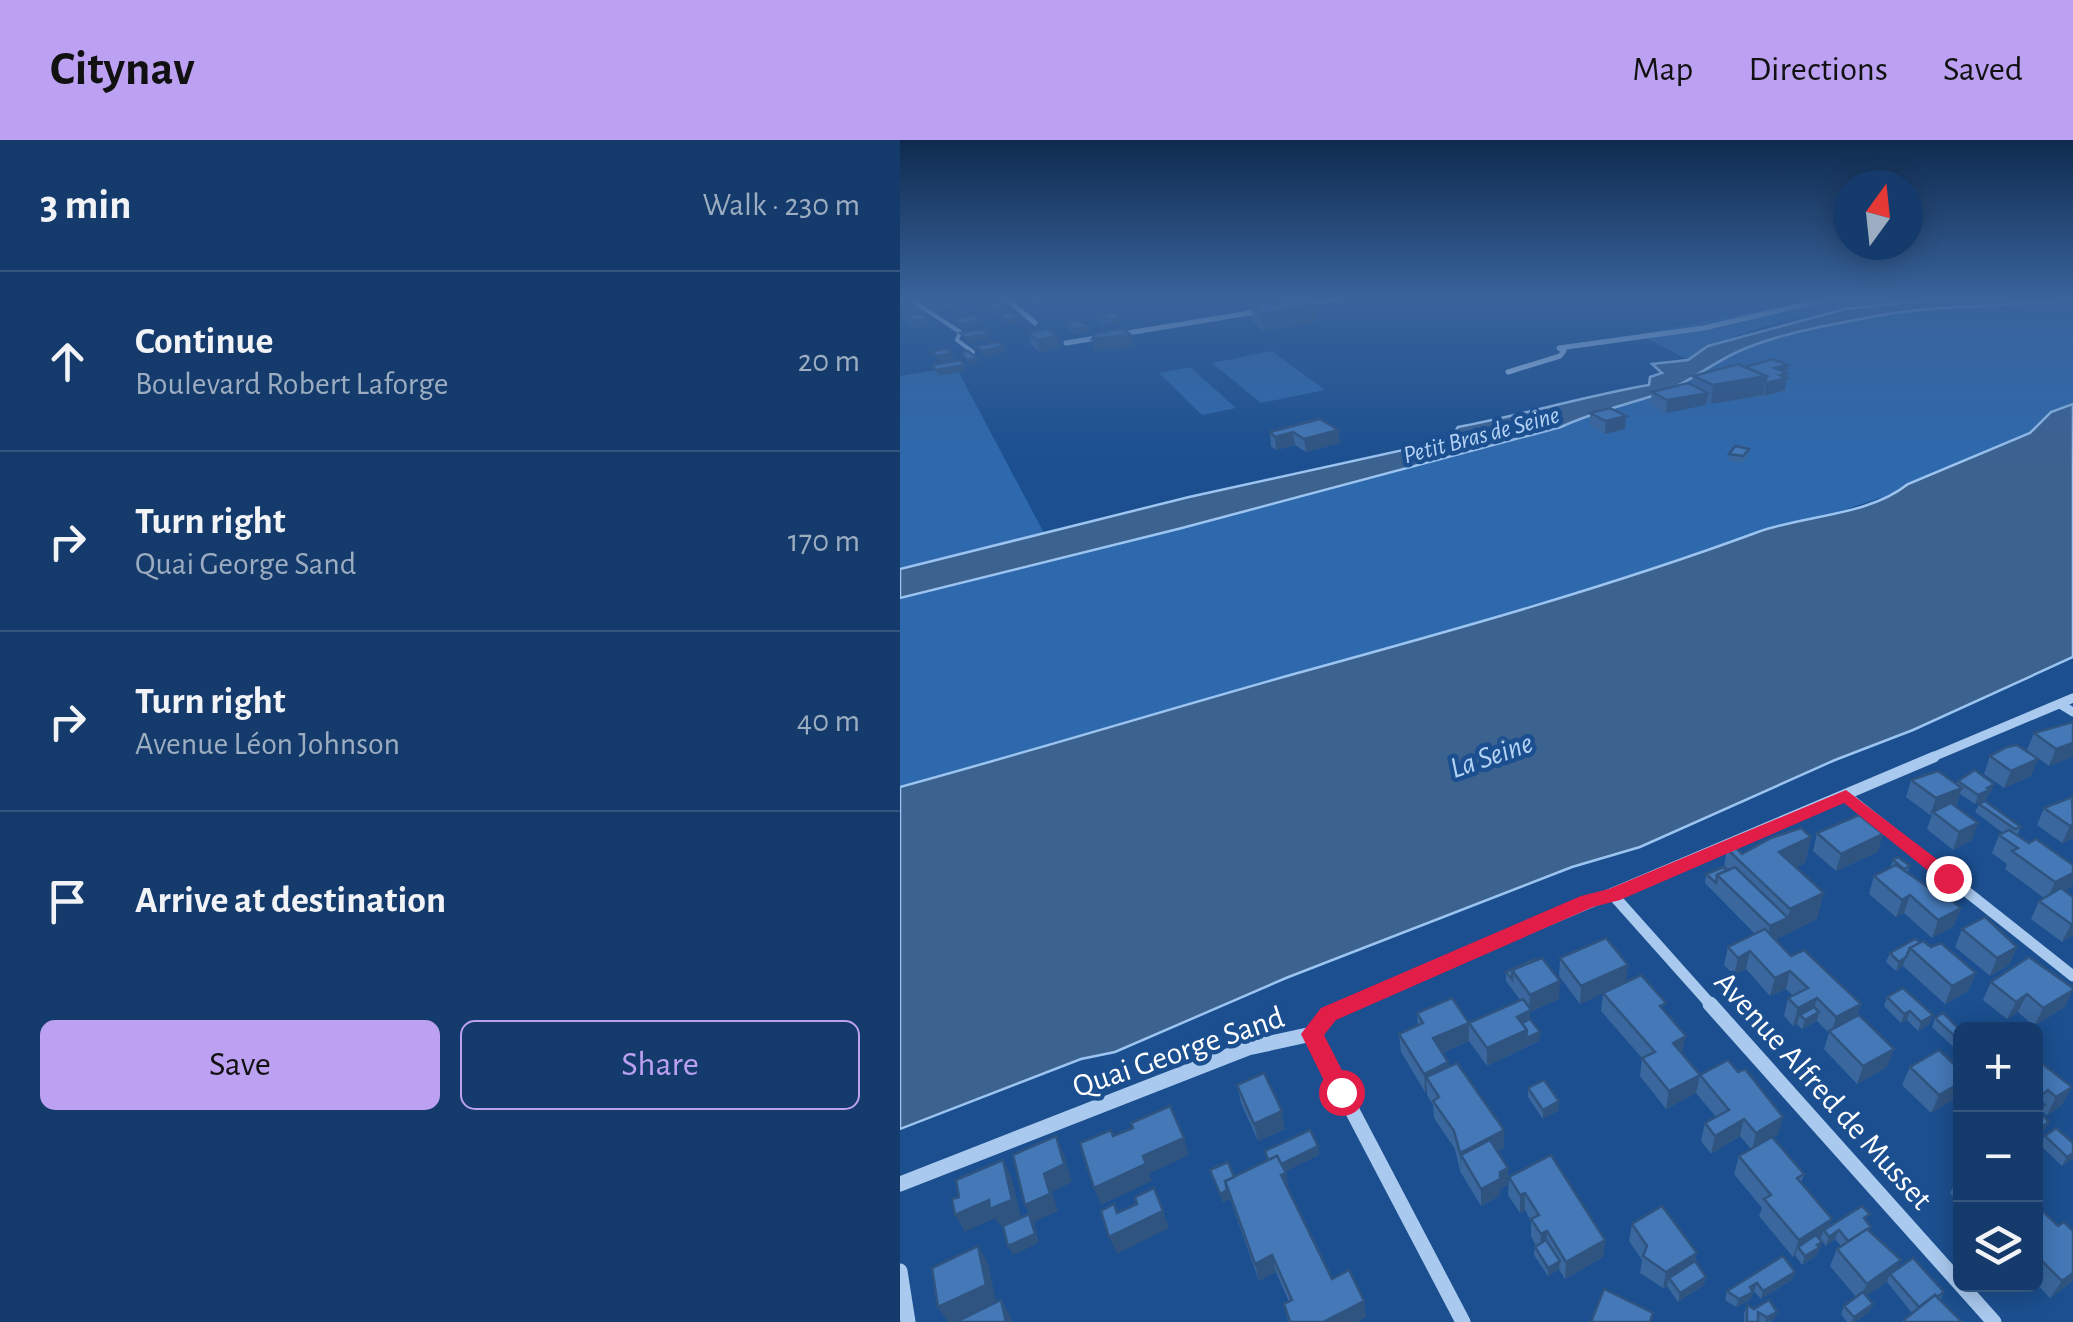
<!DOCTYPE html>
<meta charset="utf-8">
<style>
:root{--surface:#143b6b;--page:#214673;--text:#f1f3f6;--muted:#9dadc1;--line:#33557e;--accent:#bca0f2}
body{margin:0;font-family:"Alegreya Sans",sans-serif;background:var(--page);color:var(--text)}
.controls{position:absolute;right:30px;bottom:30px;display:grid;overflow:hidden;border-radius:15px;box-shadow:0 5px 25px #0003}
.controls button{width:90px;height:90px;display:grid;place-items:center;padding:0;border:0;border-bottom:2px solid var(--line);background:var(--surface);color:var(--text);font:50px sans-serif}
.compass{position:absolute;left:933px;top:30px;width:90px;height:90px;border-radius:50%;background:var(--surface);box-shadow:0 5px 25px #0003;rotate:15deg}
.stop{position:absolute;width:30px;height:30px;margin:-22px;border:8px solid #e11d48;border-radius:50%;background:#fff}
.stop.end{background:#e11d48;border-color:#fff;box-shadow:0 2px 10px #0008}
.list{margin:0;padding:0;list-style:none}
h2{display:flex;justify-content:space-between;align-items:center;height:130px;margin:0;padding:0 40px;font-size:42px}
h2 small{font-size:32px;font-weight:400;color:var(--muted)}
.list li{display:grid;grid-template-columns:65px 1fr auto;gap:30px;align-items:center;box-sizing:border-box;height:180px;padding:0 40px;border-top:2px solid var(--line)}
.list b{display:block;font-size:38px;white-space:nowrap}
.list p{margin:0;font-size:32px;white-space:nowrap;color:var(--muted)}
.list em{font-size:32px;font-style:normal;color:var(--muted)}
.actions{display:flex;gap:20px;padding:30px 40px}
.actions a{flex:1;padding:22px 0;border:2px solid var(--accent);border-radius:15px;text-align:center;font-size:35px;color:var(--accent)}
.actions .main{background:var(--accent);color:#111}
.icon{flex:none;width:55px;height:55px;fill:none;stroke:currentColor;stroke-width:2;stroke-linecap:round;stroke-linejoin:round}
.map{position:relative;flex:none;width:1173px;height:1182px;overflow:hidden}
header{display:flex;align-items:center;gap:60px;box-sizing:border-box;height:140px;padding:0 50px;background:var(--accent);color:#111}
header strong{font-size:48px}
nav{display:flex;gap:55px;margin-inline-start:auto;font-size:35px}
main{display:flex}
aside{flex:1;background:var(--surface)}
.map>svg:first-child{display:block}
</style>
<header>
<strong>Citynav</strong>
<nav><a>Map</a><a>Directions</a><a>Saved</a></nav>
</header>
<main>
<aside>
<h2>3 min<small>Walk · 230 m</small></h2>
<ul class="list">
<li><svg class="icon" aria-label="ahead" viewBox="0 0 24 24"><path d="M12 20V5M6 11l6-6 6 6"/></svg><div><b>Continue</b><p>Boulevard Robert Laforge</p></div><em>20 m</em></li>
<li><svg class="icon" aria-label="right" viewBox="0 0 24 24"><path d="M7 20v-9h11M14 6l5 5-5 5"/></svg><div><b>Turn right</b><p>Quai George Sand</p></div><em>170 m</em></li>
<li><svg class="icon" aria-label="right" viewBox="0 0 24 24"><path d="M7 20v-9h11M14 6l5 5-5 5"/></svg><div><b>Turn right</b><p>Avenue Léon Johnson</p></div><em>40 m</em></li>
<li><svg class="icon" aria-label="arrive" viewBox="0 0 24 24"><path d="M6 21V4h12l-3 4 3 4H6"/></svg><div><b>Arrive at destination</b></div></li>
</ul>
<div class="actions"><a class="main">Save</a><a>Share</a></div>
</aside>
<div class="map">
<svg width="1173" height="1182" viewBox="0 0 1173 1182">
<rect width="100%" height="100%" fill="#1b4f8f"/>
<g fill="#2e69ad">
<path d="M931,157H1056C980,165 850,176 788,220L739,194Z"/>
<path d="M1173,160V264L1151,272L1130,293L1008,344L998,352L941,371L863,390L698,447L0,647V458L661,287C693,272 722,266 755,255C784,246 808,226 836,213C877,193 931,185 976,176C1041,164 1107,167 1173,160Z"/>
<polygon points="372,211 425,250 361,263 312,223"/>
<polygon points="56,227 144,393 0,429 0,236"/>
<polygon points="290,227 336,268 302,275 259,233"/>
</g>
<g fill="#3c6290" stroke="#9cc4f0" stroke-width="2.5">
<path d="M1056,157L1173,160C1107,167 1041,164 976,176C931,185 877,193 835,213C808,226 784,246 755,255C722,266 693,272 661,287L282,388L0,458V429L289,357L549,300L558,287C623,275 684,256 749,245L750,237L762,233L752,224L788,220L808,206L945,169Z"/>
<path d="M1173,264V517L1013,590L935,620L740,707L672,727L386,838L215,912L181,919L0,989V647C132,611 262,571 394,534C550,491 706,448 858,392C905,375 968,376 1008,344L1130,293L1151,272Z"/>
</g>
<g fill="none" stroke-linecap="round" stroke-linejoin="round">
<polyline stroke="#a9c9ee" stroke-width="4" points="8,158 60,192 57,200 73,212"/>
<g stroke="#a9c9ee" stroke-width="5">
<polyline points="104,157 135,183"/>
<polyline points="399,165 447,157"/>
<polyline points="166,203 362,171"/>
<polyline points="608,232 660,216 664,211 659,208 804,188 936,157"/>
</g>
<g stroke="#a9c9ee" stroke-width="9">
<polyline points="1160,564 1173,572"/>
<polyline points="1028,619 1173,558"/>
</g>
<g stroke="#a9c9ee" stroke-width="11">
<polyline points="946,656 1173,836"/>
<polyline points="713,755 812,866"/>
<polyline points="446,866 1034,617"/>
</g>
<g stroke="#a9c9ee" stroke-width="15">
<polyline points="810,864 1094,1182"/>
<polyline points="412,894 563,1182"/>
<polyline points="0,1044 348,908 412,894 428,874 452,864"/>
<polyline points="0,1131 8,1182"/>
</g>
</g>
<g fill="#3a679d">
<polygon points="0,157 10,157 17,171 10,172 0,164"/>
<polygon points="69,157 91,157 93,163 108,167 109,173 121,183 107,185 101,180 99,175 105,174 95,176 87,168 79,169 71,163"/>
<polygon points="126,157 157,157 146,164 127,163"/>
<polygon points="203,157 233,157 234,162 214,166"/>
<polygon points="302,157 320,157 321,162 319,166"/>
<polygon points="387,157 408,157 405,158 417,182 363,191 353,183 351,166 393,160"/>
<polygon points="481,157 502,157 502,163 491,165"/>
<polygon points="713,157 767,157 742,161 737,159 737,162 726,164"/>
<polygon points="4,176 28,185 15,187 6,182"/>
<polygon points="197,176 220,177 221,183 212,185 198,182"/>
<polygon points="166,183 188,187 189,192 176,195 167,188"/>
<polygon points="128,193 160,208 140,212 131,205"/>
<polygon points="845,227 886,233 885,250 864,256 811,264 807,262 806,265 766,273 750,265 752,252 792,245 793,236"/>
<polygon points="690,273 725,289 705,294 690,286"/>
<polygon points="420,279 440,303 406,312 395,305 376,310 371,306 370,292"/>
<polygon points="849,309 848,316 842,323 828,320 829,314"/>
<polygon points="1173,582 1149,626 1127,610 1134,593"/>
<polygon points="1090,616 1138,619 1131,636 1104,648 1084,634"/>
<polygon points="1011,640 1057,644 1058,641 1091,653 1088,654 1087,659 1075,664 1060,654 1056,666 1072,700 1053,710 1027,689 1032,675 1030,675 1006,657"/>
<polygon points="1173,657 1173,698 1162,703 1137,685 1144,668"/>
<polygon points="1079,664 1121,687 1117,695 1173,725 1173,743 1171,747 1164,751 1173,757 1173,795 1162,802 1131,779 1139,761 1144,758 1105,729 1107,724 1092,713 1099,695 1103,693 1075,672"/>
<polygon points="917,693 978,712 936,731 913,711"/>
<polygon points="911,697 905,723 896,727 917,779 876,799 891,816 961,864 957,876 987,927 957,944 924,909 929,893 917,881 902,889 897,884 893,886 884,876 888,858 893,856 886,849 870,856 846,829 834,835 824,825 828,807 855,794 805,743 806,734 824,727 827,709 842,714"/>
<polygon points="993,720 1010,726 1007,733 1061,768 1054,786 1032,798 1004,773 996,777 969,754 974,736 990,728"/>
<polygon points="1062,789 1117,807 1109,825 1090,836 1055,807"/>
<polygon points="1015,799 1076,833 1068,851 1045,864 1003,826 996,831 986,822 990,813"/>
<polygon points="660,818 726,842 764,871 782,914 800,935 878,995 872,998 904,1034 901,1043 929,1087 967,1082 971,1087 970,1091 997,1129 1044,1152 1040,1160 1062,1182 1002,1182 1012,1173 987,1142 966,1156 973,1164 969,1172 955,1182 947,1182 941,1174 944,1166 956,1157 930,1126 937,1109 941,1106 935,1099 926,1106 920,1099 922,1102 916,1116 902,1125 895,1115 893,1117 859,1076 862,1068 834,1034 839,1016 851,1009 840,996 811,1014 801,1001 805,983 816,977 796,953 766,969 740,936 742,918 701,871 703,853 680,864 659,836"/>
<polygon points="635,819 659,859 630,872 630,879 639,901 587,926 569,901 542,913 548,922 548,927 604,1008 597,1011 608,1028 608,1045 600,1049 599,1056 581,1066 560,1031 555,1009 534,978 533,965 527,955 527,951 525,952 501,912 499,894 518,886 517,873 569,883 620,860 606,841 606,832"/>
<polygon points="1091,842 1165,867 1134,886 1118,872 1107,879 1083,860"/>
<polygon points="987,857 1033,875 1029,884 1018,891 1007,880 1001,883 984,866"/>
<polygon points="1035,878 1060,890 1060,913 1032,887"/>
<polygon points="1136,919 1162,965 1147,975 1142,971 1140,974 1149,982 1144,990 1136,996"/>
<polygon points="1010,927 1060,930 1031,973 1002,945"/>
<polygon points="337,945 385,989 358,1001 341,963"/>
<polygon points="628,948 659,970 643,979 628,957"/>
<polygon points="1145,996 1173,1003 1173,1018 1162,1026 1140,1005"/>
<polygon points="418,1006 419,1015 385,1031 389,1051 432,1139 466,1177 457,1182 388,1182 384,1164 389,1162 376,1132 359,1141 330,1059 323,1062 310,1030 334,1037 367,1021 365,1011"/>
<polygon points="1060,1034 1060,1065 1050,1053"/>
<polygon points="609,1037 705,1100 703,1117 665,1139 659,1129 648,1136 634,1115 635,1107 636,1106 631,1096 631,1081 625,1070 620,1073 608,1055"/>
<polygon points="1136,1065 1158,1086 1173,1091 1173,1141 1150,1158 1136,1143"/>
<polygon points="732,1084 797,1113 795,1121 806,1137 804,1145 778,1162 767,1146 763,1148 740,1133 742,1120 729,1101"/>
<polygon points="883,1116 892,1140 861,1159 854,1151 850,1160 836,1167 825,1160 827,1151"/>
<polygon points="847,1165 874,1180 870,1182 844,1182 844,1173"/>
</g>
<g fill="#305480">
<polygon points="83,157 91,157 94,167 86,164 87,168 79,169 76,158"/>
<polygon points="145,157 157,157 146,164"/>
<polygon points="213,157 233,157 234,162 214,166"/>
<polygon points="502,157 502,163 491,165 491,159"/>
<polygon points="727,157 737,157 737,162 726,164"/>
<polygon points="743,157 767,157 742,161"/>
<polygon points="14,160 17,171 10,172 6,161"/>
<polygon points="416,165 417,182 363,191 361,174"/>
<polygon points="59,167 60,172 44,175 42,169"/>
<polygon points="108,167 109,173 95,176 94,170"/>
<polygon points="119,177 121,183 107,185 106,180"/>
<polygon points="220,177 221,183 212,185 211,179"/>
<polygon points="26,179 28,185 15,187 13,181"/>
<polygon points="80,180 82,185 61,189 59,184"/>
<polygon points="188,187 189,192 176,195 174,189"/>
<polygon points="88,194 89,200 68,204 66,198"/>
<polygon points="231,195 233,207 195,211 192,199"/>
<polygon points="157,196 160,208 140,212 137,200"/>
<polygon points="104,206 106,212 84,217 82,211"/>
<polygon points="52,213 54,219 39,222 37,216"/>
<polygon points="77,218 78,224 69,226 67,220"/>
<polygon points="64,225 66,231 38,236 36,230"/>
<polygon points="888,225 885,250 864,256 866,243 875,228"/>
<polygon points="866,236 863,255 811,264 813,245"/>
<polygon points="808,253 806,265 766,273 767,260"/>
<polygon points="726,276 725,289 705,294 706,281"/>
<polygon points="438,290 440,303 406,312 404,299"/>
<polygon points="393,292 395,305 376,310 375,297"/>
<polygon points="1173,603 1173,617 1149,626 1156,609"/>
<polygon points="1138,619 1131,636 1104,648 1111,631"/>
<polygon points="1094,644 1091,653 1088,654 1087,659 1075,664 1078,655 1087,648"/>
<polygon points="1062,648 1056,666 1033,672 1030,675 1036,658"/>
<polygon points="1078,683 1072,700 1053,710 1059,692"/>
<polygon points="1173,684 1173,698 1162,703 1170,686"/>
<polygon points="983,694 978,712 936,731 941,714"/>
<polygon points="911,697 905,723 873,738 879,712"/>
<polygon points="1173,733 1173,743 1171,747 1147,760 1155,742"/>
<polygon points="924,753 917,779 883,796 890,769"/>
<polygon points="1010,755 1004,773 996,777 1002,760"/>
<polygon points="1061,768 1054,786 1032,798 1038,780"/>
<polygon points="1173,772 1173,795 1162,802 1171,784"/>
<polygon points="888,778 883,796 866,804 870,786"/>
<polygon points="1117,807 1109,825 1090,836 1097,818"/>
<polygon points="850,811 846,829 834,835 838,818"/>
<polygon points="1006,817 1003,826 996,831 999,822"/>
<polygon points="728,825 726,843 680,864 681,846"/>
<polygon points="890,831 886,849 870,856 875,838"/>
<polygon points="1076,833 1068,851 1045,864 1052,846"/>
<polygon points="660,841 659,859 630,872 630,888 627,890 626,907 587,926 587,908 617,877 629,871 630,855"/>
<polygon points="1173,850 1165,867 1134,886 1143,868"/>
<polygon points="1127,854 1118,872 1107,879 1116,862"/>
<polygon points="917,858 912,876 919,872 917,881 902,889 905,880 900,875 897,884 893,886 898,868"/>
<polygon points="961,864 955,882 931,895 936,877"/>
<polygon points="1010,871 1007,880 1001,883 1004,874"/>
<polygon points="1033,875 1029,884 1018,891 1021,882"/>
<polygon points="569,883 569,901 534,916 533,898"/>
<polygon points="640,892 639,901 626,907 626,898"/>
<polygon points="786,896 782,914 773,903"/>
<polygon points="994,909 987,927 957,944 963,926"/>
<polygon points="548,922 548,940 526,937 527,951 525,952 524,934"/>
<polygon points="800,935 796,953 766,969 769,951"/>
<polygon points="1060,943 1060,956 1031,973 1039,955"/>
<polygon points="1172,947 1162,965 1147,975 1156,957"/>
<polygon points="659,961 659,970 643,979 643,970"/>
<polygon points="382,971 385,989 358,1001 354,984"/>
<polygon points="883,977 878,995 852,1011 856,993"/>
<polygon points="844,979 840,996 811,1014 815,996"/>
<polygon points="1149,982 1144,990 1136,996 1136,990"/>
<polygon points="604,990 604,1008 567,1027 561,1015 560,1031 560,1013"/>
<polygon points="156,996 164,1014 172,1042 152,1052 158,1071 134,1082 139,1103 113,1115 108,1106 129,1074 125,1065 144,1034"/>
<polygon points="284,998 289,1015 249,1034 252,1041 201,1065 194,1048 243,1016"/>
<polygon points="418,1006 419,1015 374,1037 372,1028"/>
<polygon points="1173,1013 1173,1018 1162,1026 1167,1017"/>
<polygon points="103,1020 112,1038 121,1077 100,1086 95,1078 65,1092 55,1075"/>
<polygon points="608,1028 608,1045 600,1049 599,1056 581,1066 581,1049 600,1032"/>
<polygon points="386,1033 389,1050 385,1053 381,1035"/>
<polygon points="327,1050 330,1059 323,1062 320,1054"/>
<polygon points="625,1053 625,1070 620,1073 620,1055"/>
<polygon points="263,1071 269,1088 217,1114 209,1097"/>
<polygon points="932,1079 926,1094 924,1090 920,1099 898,1107 895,1115 893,1117 899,1100"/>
<polygon points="939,1090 935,1099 926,1106 929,1097"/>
<polygon points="647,1091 646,1108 640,1112 641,1094"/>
<polygon points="705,1100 703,1117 665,1139 666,1122"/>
<polygon points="922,1102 916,1116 902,1125 905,1116 917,1105"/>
<polygon points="78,1106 88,1123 96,1161 53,1182 48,1182 38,1167"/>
<polygon points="797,1113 792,1130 769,1138 767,1146 763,1148 766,1132"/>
<polygon points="372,1115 376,1132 359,1141 355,1124"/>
<polygon points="1001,1120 993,1137 990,1134 987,1142 959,1161 967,1144"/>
<polygon points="660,1121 659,1129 648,1136 648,1128"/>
<polygon points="895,1132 892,1140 861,1159 863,1151"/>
<polygon points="1173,1133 1173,1141 1150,1158 1162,1141"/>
<polygon points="806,1137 804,1145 778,1162 780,1153"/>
<polygon points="857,1143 850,1160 836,1167 839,1159 850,1147"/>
<polygon points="101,1160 111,1177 112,1182 106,1182"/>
<polygon points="464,1161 466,1177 457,1182 423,1182"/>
<polygon points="973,1164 969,1172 955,1182 952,1182 954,1177"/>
<polygon points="877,1172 874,1180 865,1182 867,1177"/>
</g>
<g fill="#4478b7" stroke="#305480" stroke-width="2.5">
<polygon points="404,158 416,165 361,174 351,166"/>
<polygon points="56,162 59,167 42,169 37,165"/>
<polygon points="99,162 108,167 94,170 86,164"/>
<polygon points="112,172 119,177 106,180 99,175"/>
<polygon points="212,172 220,177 211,179 197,176"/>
<polygon points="23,173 26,179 13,181 4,176"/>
<polygon points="75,175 80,180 59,184 54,179"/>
<polygon points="178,180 188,187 174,189 166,183"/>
<polygon points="222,188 231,195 192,199 195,194"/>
<polygon points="82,189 88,194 66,198 60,193"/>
<polygon points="148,189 157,196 137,200 128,193"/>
<polygon points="99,202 104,206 82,211 76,206"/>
<polygon points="46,209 52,213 37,216 31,212"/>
<polygon points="68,211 77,218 67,220 61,212"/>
<polygon points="873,219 888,225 875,228 887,233 880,235 887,238 866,243 866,236 845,227"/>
<polygon points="61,220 64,225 36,230 32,225"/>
<polygon points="838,224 866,236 813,245 793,236"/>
<polygon points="788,243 808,253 767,260 752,252"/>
<polygon points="710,268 726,276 706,281 690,273"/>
<polygon points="420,279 438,290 404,299 393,292 375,297 370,292"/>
<polygon points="835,306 849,309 843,316 829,314"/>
<polygon points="1173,582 1173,603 1156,609 1134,593"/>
<polygon points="1117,605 1138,619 1111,631 1090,616 1107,607"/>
<polygon points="1075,630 1094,644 1087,648 1090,650 1078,655 1058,641"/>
<polygon points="1038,631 1062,648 1036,658 1011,640"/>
<polygon points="1172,657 1173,684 1170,686 1144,668"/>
<polygon points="1085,661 1121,687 1115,689 1079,664"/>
<polygon points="1051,663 1078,683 1059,692 1033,672"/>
<polygon points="959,675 983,694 941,714 917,693"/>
<polygon points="901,688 911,697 879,712 924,753 890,769 827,709 834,706 842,714 871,698"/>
<polygon points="1109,690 1129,703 1136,699 1173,725 1173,733 1155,742 1112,711 1118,708 1099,695"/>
<polygon points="998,717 1010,726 1004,729 993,720"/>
<polygon points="996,725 1028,747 1032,745 1061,768 1038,780 1010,755 1002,760 974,736"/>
<polygon points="824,727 827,730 817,735 816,743 806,734"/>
<polygon points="835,727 888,778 870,786 817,735"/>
<polygon points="1161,748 1173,757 1173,783 1171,784 1139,761"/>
<polygon points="1085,777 1117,807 1097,818 1062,789"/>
<polygon points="865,789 891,816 904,810 961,864 936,877 917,858 898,868 888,858 908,848 890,831 875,838 850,811 838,818 828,807"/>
<polygon points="706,798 728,825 681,846 660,818"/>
<polygon points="1015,799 1021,803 1010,808 1006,817 999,822 990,813"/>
<polygon points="1023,801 1031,807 1041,803 1076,833 1052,846 1010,808"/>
<polygon points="1129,817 1173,848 1173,850 1143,868 1127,854 1116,862 1091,842"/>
<polygon points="642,818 660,841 630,855 612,830"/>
<polygon points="635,819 612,830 612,839 606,832"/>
<polygon points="741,835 766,863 760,866 786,896 773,903 800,935 769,951 742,918 755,912 703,853"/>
<polygon points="1003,848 1033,875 1021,882 1010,871 1004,874 987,857"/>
<polygon points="552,858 569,883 623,859 631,870 617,877 627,890 587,908 569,883 533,898 548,922 524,934 499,894 523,883 517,873"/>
<polygon points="914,867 919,872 905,880 900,875"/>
<polygon points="1043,873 1060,890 1060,901 1035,878"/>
<polygon points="959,875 994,909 963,926 929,891"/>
<polygon points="630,879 640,892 626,898 627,890 622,883"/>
<polygon points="1039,910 1060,930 1060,943 1039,955 1010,927"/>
<polygon points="1136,919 1172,947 1156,957 1148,950 1140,956 1136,951"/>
<polygon points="828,920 838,932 845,929 883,977 856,993 844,979 815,996 805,983 829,970 800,935"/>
<polygon points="557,923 604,990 560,1013 554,991 533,961 539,957 526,937"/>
<polygon points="364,933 382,971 354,984 337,945"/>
<polygon points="644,940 659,961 643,970 628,948"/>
<polygon points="1136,956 1145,965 1136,971"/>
<polygon points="270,966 284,998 243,1016 246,1024 194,1048 180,1003 211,990 213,996 233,988 231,983"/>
<polygon points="1140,973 1149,982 1136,990 1136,976"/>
<polygon points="1156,988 1173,1003 1173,1013 1167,1017 1145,996"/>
<polygon points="410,990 418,1006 381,1024 377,1016 368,1020 365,1011"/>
<polygon points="156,996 164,1024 144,1034 150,1054 125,1065 113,1015"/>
<polygon points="872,997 904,1034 897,1038 932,1079 899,1100 864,1059 871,1055 839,1016"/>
<polygon points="590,1000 608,1028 600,1032 600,1039 581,1049 561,1015"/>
<polygon points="651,1015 705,1100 666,1122 647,1091 641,1094 631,1079 639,1075 625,1053 620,1055 609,1037"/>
<polygon points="377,1016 386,1033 381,1035 432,1139 449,1130 464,1161 423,1182 390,1182 384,1164 392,1160 372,1115 355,1124 325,1041"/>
<polygon points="103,1020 112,1060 90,1069 89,1060 55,1075 52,1059 59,1057 56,1040"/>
<polygon points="328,1022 334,1037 325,1041 327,1050 320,1054 310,1030"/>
<polygon points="254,1048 263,1071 209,1097 201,1071 214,1064 217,1073 237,1064 235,1057"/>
<polygon points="1136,1065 1158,1086 1164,1082 1173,1091 1173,1133 1162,1141 1136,1115"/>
<polygon points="762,1066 797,1113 766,1132 743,1116 747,1106 732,1084"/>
<polygon points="962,1066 970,1074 964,1078 971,1087 948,1101 939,1090 929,1097 924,1090"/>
<polygon points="129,1074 135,1094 108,1106 103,1086"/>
<polygon points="967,1089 1001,1120 967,1144 937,1109"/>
<polygon points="916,1095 922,1102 917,1105 920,1107 905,1116 898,1107"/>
<polygon points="646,1100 660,1121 648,1128 635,1107"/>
<polygon points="78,1106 86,1145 38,1167 32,1128"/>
<polygon points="883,1116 895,1132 863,1151 857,1143 850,1147 853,1152 839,1159 827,1151"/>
<polygon points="1013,1118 1044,1152 1037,1157 1035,1155 1019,1167 990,1134"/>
<polygon points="795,1121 806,1137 780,1153 769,1138"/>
<polygon points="704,1149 753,1173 750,1182 691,1182"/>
<polygon points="963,1152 973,1164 954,1177 944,1166"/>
<polygon points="1035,1155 1062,1182 1006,1182 1004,1180"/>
<polygon points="101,1160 106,1182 56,1182"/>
<polygon points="869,1160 877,1172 867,1177 858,1172 858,1182 847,1182 847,1165 854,1169"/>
</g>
<linearGradient id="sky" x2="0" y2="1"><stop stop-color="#0f2b4f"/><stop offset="0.49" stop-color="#39639b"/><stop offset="1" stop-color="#39639b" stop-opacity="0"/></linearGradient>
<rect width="1173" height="323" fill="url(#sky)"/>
<polygon fill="#e11d48" points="946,650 1055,733 1055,742 1042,742 944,663 720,760 693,767 436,880 424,895 453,952 449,959 433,959 401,894 421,868 681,756 709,749"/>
<g text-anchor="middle" stroke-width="9" stroke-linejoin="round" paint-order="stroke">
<g font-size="25" font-style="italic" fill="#b5d3f5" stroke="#1b4f8f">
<text transform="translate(581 294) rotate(-15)" y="9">Petit Bras de Seine</text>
</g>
<g font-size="30" font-style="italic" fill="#b5d3f5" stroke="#1b4f8f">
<text transform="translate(591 615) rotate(-19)" y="10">La Seine</text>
</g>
<g font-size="32" fill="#fff" stroke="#1b4f8f">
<text transform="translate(278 911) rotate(-19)" y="11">Quai George Sand</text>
<text transform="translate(924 950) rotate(48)" y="11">Avenue Alfred de Musset</text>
</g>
</g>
</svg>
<div class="controls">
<button>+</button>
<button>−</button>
<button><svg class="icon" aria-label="layers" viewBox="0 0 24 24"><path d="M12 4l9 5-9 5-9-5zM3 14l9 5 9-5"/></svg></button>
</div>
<svg class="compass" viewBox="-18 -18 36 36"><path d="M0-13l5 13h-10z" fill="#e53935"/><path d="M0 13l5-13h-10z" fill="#9dadc1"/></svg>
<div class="stop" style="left:441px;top:952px"></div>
<div class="stop end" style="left:1048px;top:738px"></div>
</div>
</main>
